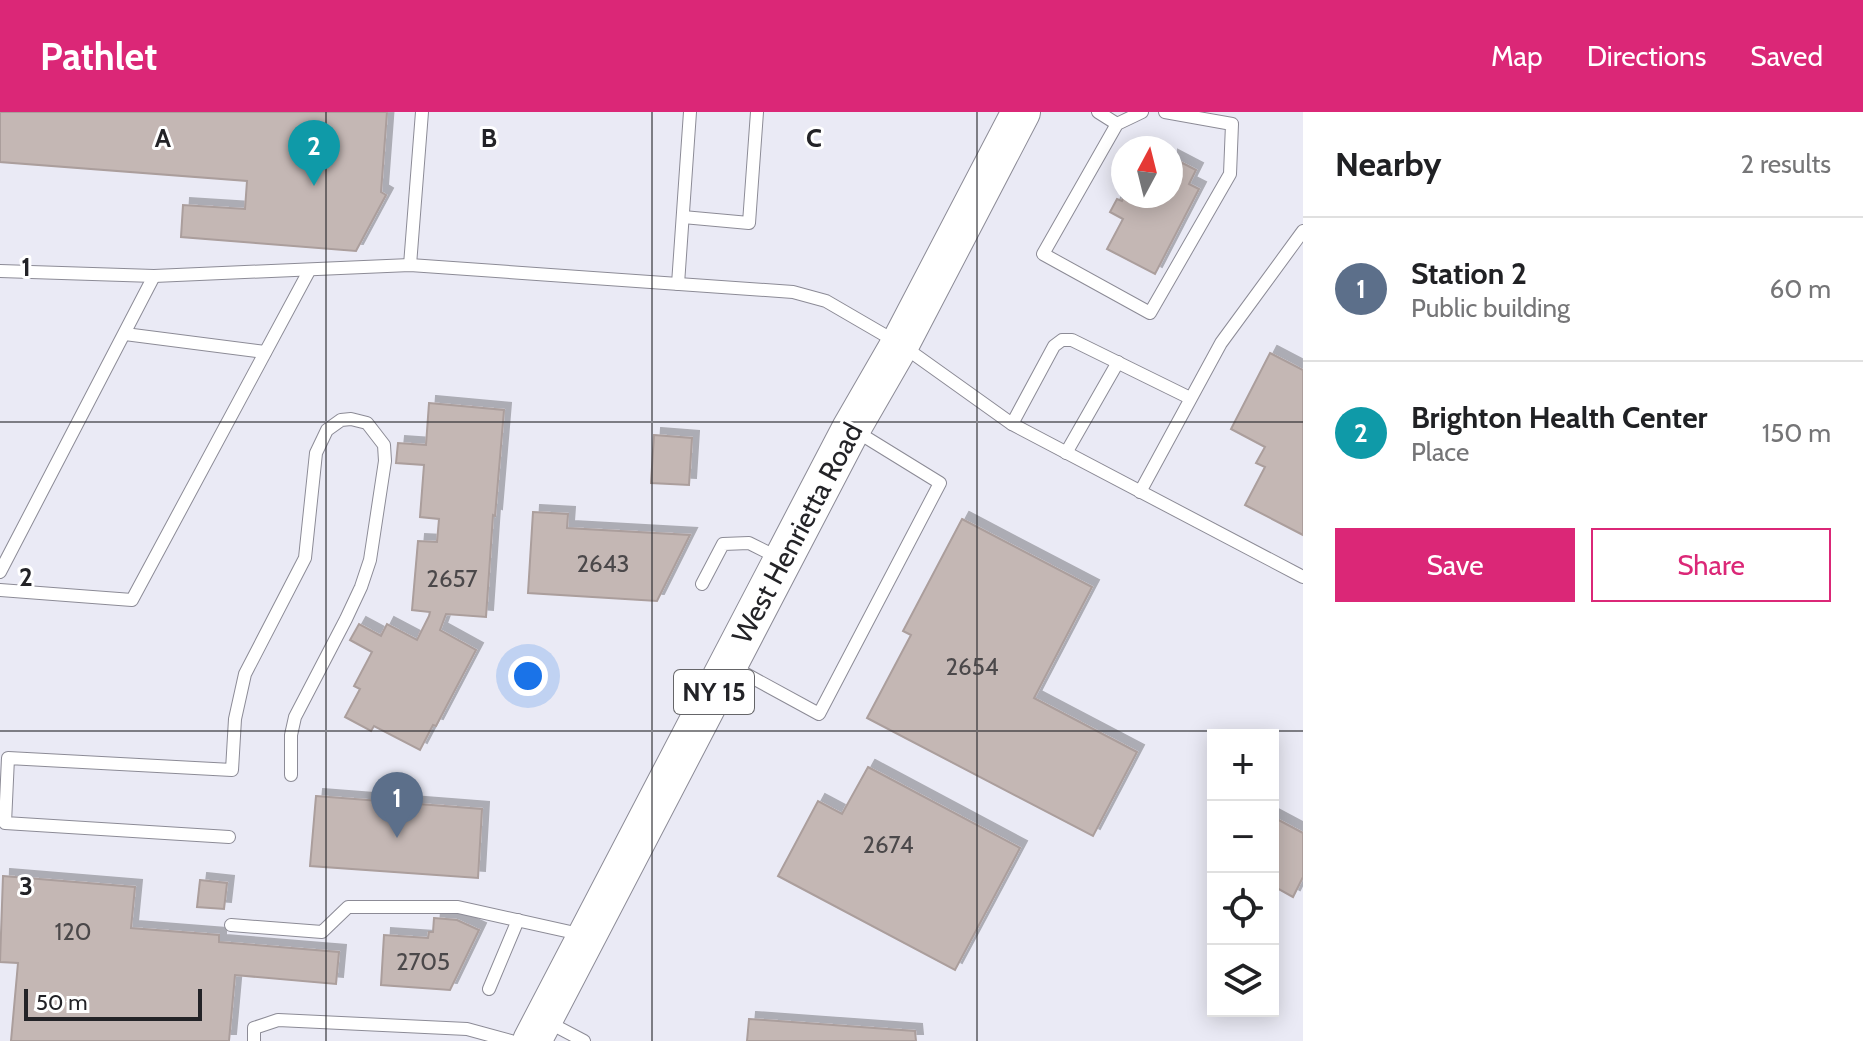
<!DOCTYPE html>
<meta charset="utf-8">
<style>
:root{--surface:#fff;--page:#f2f2f2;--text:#202124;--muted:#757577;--line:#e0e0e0;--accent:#db2777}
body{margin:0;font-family:Cabin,sans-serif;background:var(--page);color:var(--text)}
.controls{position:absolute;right:24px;bottom:24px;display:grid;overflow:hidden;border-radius:0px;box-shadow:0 4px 20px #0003}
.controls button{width:72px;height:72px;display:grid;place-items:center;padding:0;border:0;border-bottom:2px solid var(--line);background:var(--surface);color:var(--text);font:40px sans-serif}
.compass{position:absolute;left:1111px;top:24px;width:72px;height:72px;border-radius:50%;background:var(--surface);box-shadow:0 4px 20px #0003;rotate:7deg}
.scale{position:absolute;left:24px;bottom:20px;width:178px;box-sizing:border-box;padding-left:8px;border:4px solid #232327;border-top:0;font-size:22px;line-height:28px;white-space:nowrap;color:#232327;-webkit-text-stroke:6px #fff;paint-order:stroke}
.you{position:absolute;left:528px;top:564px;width:28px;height:28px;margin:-20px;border:6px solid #fff;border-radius:50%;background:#1a73e8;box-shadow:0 0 0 12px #1a73e833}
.badge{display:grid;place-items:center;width:52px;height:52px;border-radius:50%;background:var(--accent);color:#fff;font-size:26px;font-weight:700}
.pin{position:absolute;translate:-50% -66px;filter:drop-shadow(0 2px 4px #0008)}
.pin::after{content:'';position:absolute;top:42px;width:28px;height:24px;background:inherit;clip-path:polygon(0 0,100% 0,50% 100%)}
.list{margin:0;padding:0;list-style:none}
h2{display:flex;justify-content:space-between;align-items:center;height:104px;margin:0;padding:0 32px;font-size:34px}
h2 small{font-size:26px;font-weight:400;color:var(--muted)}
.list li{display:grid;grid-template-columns:52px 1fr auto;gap:24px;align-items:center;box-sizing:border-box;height:144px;padding:0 32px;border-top:2px solid var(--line)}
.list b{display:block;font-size:30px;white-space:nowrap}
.list p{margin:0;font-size:26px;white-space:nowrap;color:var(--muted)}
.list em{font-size:26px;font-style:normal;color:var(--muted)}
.actions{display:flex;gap:16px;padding:24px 32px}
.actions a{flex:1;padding:18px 0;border:2px solid var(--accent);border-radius:0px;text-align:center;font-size:28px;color:var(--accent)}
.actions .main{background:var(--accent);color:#fff}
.icon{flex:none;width:44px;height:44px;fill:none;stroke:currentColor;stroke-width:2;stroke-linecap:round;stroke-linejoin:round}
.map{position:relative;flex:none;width:1303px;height:929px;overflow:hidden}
header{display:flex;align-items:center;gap:48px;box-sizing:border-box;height:112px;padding:0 40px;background:var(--accent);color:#fff}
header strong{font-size:38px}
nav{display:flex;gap:44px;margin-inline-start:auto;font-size:28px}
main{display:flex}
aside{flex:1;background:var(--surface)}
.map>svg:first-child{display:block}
</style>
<header>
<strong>Pathlet</strong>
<nav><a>Map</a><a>Directions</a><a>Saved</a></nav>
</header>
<main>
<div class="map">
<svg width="1303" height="929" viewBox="0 0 1303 929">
<defs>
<filter id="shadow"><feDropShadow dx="7" dy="-7" stdDeviation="0" flood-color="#0004"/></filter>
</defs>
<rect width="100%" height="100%" fill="#eaeaf5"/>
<g fill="#c4b7b4" stroke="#ab9e9c" stroke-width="2" filter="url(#shadow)">
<polygon points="0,0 387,0 381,80 386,83 356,139 181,125 183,93 245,97 247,69 0,50"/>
<polygon points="1171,45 1196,58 1189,72 1199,77 1155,162 1107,137 1123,107 1110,100 1117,87 1122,89 1124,84 1171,84"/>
<polygon points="1270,241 1303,258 1303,423 1245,393 1265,355 1256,351 1265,335 1231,317"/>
<polygon points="429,291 504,298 495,404 493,403 486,505 446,502 440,518 476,538 436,614 433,613 420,638 374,614 371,619 345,605 360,577 354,574 372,540 350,528 359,512 381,524 387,512 417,528 429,504 430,500 412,498 418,429 437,430 439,407 420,405 424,353 396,351 398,331 426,333"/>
<polygon points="654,323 692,326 689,373 651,371"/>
<polygon points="533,400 568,402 567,416 690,423 657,489 528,481"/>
<polygon points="962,407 1092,475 1034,586 1137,640 1093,724 867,606 911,523 903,519"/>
<polygon points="868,655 1020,736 955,858 778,764 818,689 842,702"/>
<polygon points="316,684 482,697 478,766 310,754"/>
<polygon points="1273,705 1303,721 1303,765 1293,785 1273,774"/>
<polygon points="3,764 135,775 131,816 219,823 219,830 339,840 336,872 235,863 229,929 11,929 18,851 0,850"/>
<polygon points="200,768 227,771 224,797 197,795"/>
<polygon points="434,806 457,808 479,818 450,878 381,873 384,823 428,826 429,820 433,820"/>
<polygon points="749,907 915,919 916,929 747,929"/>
</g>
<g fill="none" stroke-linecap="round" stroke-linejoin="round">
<defs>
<g id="lane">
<polyline points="1098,0 1117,12"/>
<polyline points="1142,0 1117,12 1043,142 1150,201 1230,62 1232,12 1165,0"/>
<polyline points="683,105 749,111 757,0"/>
<polyline points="410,153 422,0"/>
<polyline points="0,159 154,164 410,153 793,180 826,189 900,232 1012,312 1303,465"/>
<polyline points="678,172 690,0"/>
<polyline points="125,222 265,240"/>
<polyline points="1012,312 1054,234 1062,228 1072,228 1190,286"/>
<polyline points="1066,341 1118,250"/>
<polyline points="1140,380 1221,231 1303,119"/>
<polyline points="0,460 154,164"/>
<polyline points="702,472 723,432 749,431 779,446"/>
<polyline points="0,478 132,488 309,159"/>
<polyline points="731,554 819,602 940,371 854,318"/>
<polyline points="229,725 5,711 8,646 232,658 235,607 245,562 305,446 316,341 327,318 341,308 351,307 367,311 384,333 385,349 370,448 361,475 346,507 295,605 291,623 291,663"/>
<polyline points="231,813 322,820 348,795 458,795 584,823"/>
<polyline points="489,877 518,808"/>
<polyline points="546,909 584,929"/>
<polyline points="254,929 254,916 278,908 467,917 511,929"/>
</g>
<polyline id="primary" points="532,929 851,317 900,232 1021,0"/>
</defs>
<use href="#lane" stroke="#8c8b96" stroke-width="14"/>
<use href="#primary" stroke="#8c8b96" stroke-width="40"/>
<use href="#lane" stroke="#fff" stroke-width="12"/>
<use href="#primary" stroke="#fff" stroke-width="38"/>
</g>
<path fill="none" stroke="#232327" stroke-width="2" stroke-opacity="0.55" d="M326,0V929M652,0V929M977,0V929M0,310H1303M0,619H1303"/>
<g text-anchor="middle" stroke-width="6" stroke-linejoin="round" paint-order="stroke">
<g font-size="24" fill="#4b484a">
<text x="603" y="460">2643</text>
<text x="452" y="475">2657</text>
<text x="972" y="563">2654</text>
<text x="888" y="741">2674</text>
<text x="73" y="828">120</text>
<text x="423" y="858">2705</text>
</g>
<rect fill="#fff" stroke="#656568" stroke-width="2" x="674" y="558" width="80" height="44" rx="6"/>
<g font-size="26" font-weight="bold" fill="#232327">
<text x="714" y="589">NY 15</text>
</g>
<g font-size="28" fill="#232327" stroke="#fff">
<text transform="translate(797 421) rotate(-62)" y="10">West Henrietta Road</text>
</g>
</g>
<g font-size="26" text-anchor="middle" font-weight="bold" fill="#232327" stroke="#fff" stroke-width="6" stroke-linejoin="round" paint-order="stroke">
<text x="163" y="35">A</text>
<text x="489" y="35">B</text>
<text x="814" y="35">C</text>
<text x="26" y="164">1</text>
<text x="26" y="474">2</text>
<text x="26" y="783">3</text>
</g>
</svg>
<div class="controls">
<button>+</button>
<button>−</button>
<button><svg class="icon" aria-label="locate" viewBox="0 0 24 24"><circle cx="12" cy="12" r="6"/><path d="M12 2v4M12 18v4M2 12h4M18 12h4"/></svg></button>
<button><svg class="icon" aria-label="layers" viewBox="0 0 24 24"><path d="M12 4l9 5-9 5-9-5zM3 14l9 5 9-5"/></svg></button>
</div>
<svg class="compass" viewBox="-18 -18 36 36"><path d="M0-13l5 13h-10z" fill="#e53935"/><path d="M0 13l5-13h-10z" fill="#757577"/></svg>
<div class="scale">50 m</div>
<div class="you"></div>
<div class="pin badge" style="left:397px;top:726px;background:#5c6f8a">1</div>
<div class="pin badge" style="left:314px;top:74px;background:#0f9aa8">2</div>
</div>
<aside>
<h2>Nearby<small>2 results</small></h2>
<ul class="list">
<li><span class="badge" style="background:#5c6f8a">1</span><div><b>Station 2</b><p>Public building</p></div><em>60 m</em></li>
<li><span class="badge" style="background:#0f9aa8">2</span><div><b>Brighton Health Center</b><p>Place</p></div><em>150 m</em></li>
</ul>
<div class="actions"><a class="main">Save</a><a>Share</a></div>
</aside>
</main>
